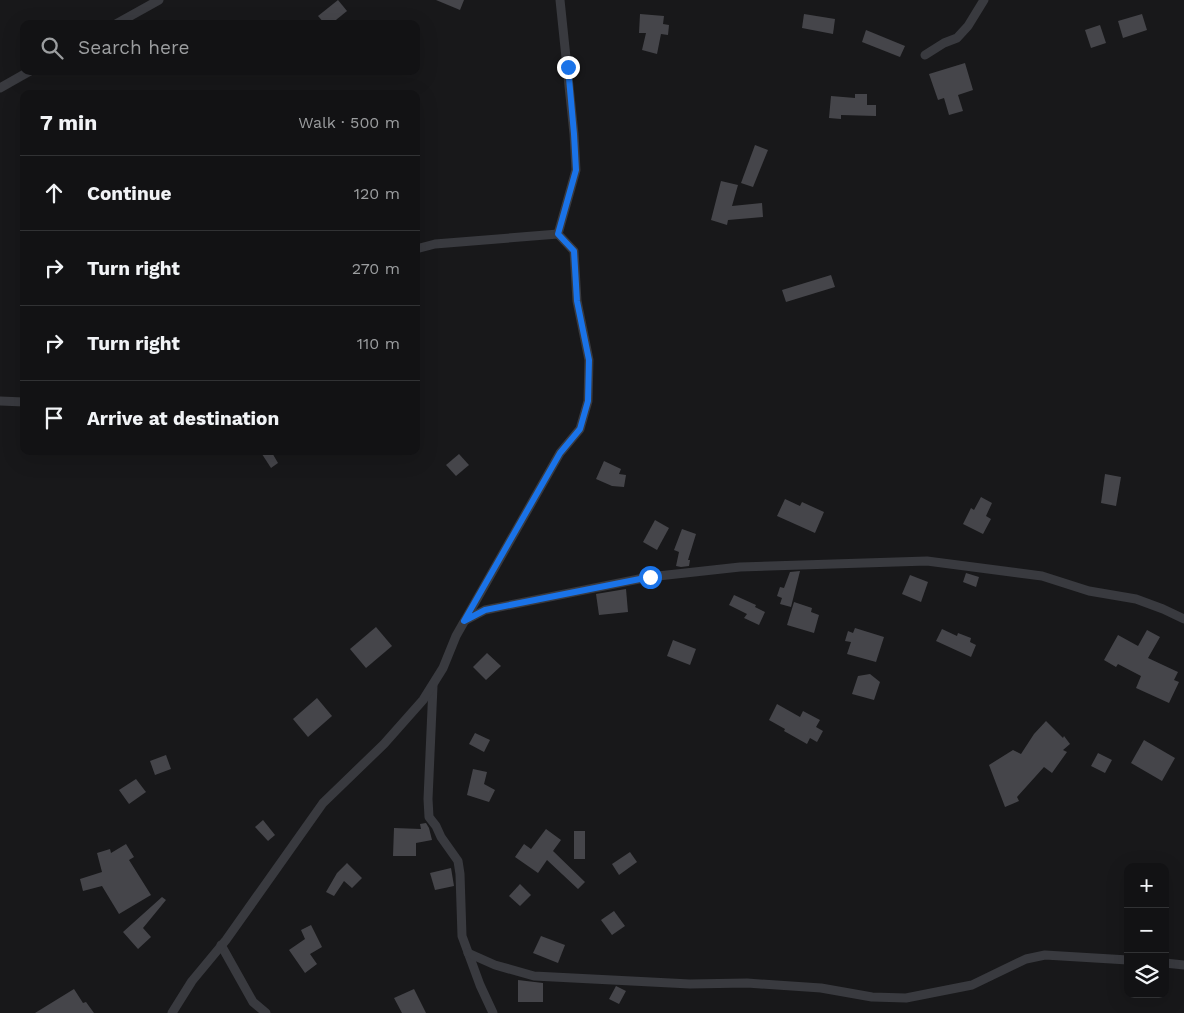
<!DOCTYPE html>
<meta charset="utf-8">
<style>
:root{--surface:#121214;--page:#1b1b1d;--text:#f1f3f6;--muted:#9c9ea0;--line:#313234}
body{margin:0;font-family:"Work Sans",sans-serif;background:var(--page);color:var(--text)}
.controls{position:absolute;right:15px;bottom:15px;display:grid;overflow:hidden;border-radius:10px;box-shadow:0 5px 20px #0002}
.controls button{width:45px;height:45px;display:grid;place-items:center;padding:0;border:0;border-bottom:1px solid var(--line);background:var(--surface);color:var(--text);font:25px sans-serif}
.stop{position:absolute;width:15px;height:15px;margin:-11px;border:4px solid #1a73e8;border-radius:50%;background:#fff}
.stop.end{background:#1a73e8;border-color:#fff;box-shadow:0 1px 5px #0008}
.list{margin:0;padding:0;list-style:none}
h2{display:flex;justify-content:space-between;align-items:center;height:65px;margin:0;padding:0 20px;font-size:21px}
h2 small{font-size:16px;font-weight:400;color:var(--muted)}
.list li{display:grid;grid-template-columns:32px 1fr auto;gap:15px;align-items:center;box-sizing:border-box;height:75px;padding:0 20px;border-top:1px solid var(--line)}
.list b{display:block;font-size:19px;white-space:nowrap}
.list em{font-size:16px;font-style:normal;color:var(--muted)}
.icon{flex:none;width:28px;height:28px;fill:none;stroke:currentColor;stroke-width:2;stroke-linecap:round;stroke-linejoin:round}
.map{position:relative;flex:none;width:1184px;height:1013px;overflow:hidden}
.search{position:absolute;background:var(--surface);box-shadow:0 5px 20px #0002;left:20px;top:20px;width:400px;height:55px;display:flex;align-items:center;gap:12px;box-sizing:border-box;padding:0 18px;border-radius:10px;color:var(--muted);font-size:19px}
.panel{position:absolute;background:var(--surface);box-shadow:0 5px 20px #0002;left:20px;top:90px;width:400px;height:365px;border-radius:10px}
.map>svg:first-child{display:block}
</style>
<div class="map">
<svg width="1184" height="1013" viewBox="0 0 1184 1013">
<rect width="100%" height="100%" fill="#18181a"/>
<g fill="#45454a">
<polygon points="338,0 347,11 331,24 325,24 318,16"/>
<polygon points="436,0 464,0 460,10"/>
<polygon points="640,14 664,16 663,24 669,25 668,35 661,34 657,54 642,50 646,33 639,33"/>
<polygon points="804,14 835,19 833,34 802,28"/>
<polygon points="1142,14 1147,30 1123,38 1118,21"/>
<polygon points="1100,25 1106,43 1091,48 1085,30"/>
<polygon points="866,30 905,46 900,57 862,42"/>
<polygon points="965,63 973,90 958,95 963,111 949,115 944,98 938,100 929,74"/>
<polygon points="855,94 867,94 867,105 876,105 876,116 841,115 841,119 829,118 831,96 855,98"/>
<polygon points="755,145 768,150 753,187 741,183"/>
<polygon points="721,181 738,185 732,206 762,203 763,217 728,220 727,225 711,220"/>
<polygon points="831,275 835,287 786,302 782,290"/>
<polygon points="260,451 271,451 278,463 271,468"/>
<polygon points="459,454 469,465 456,476 446,465"/>
<polygon points="604,461 621,469 619,474 626,475 624,487 612,486 596,479"/>
<polygon points="1105,474 1121,477 1116,506 1101,503"/>
<polygon points="981,497 992,503 986,516 991,519 983,534 963,524 971,508 974,510"/>
<polygon points="785,499 800,506 802,502 824,512 815,533 777,516"/>
<polygon points="655,520 669,528 657,550 643,542"/>
<polygon points="682,529 696,534 688,560 690,560 689,566 681,567 676,566 679,552 674,550"/>
<polygon points="800,571 791,607 780,604 782,598 777,596 780,587 784,588 790,572"/>
<polygon points="966,573 979,577 976,587 963,582"/>
<polygon points="910,575 928,582 921,602 902,594"/>
<polygon points="626,589 628,612 599,615 596,594"/>
<polygon points="734,595 756,605 755,607 765,612 759,625 744,618 747,614 729,605"/>
<polygon points="794,602 812,608 811,612 819,615 814,633 787,625"/>
<polygon points="376,627 392,646 366,668 350,649"/>
<polygon points="855,628 884,637 876,662 847,654 851,642 845,641 848,631 853,633"/>
<polygon points="942,629 957,636 958,633 971,638 970,642 976,645 971,657 936,641"/>
<polygon points="1147,630 1160,637 1148,658 1178,672 1174,680 1179,682 1169,703 1136,688 1141,676 1118,664 1116,667 1104,660 1118,635 1138,646"/>
<polygon points="673,640 696,649 690,665 667,656"/>
<polygon points="487,653 501,666 486,680 473,667"/>
<polygon points="870,674 880,682 874,700 852,694 858,676"/>
<polygon points="317,698 332,716 308,737 293,719"/>
<polygon points="777,704 800,717 803,711 820,720 816,727 823,731 817,742 810,738 807,744 784,731 785,729 769,720"/>
<polygon points="1046,721 1063,738 1064,736 1070,744 1063,750 1067,752 1052,773 1044,767 1017,797 1019,801 1005,807 989,765 1013,750 1021,754 1034,734"/>
<polygon points="475,733 490,740 484,752 469,744"/>
<polygon points="1144,740 1175,758 1162,781 1131,763"/>
<polygon points="1098,753 1112,760 1105,773 1091,766"/>
<polygon points="166,755 171,769 155,775 150,761"/>
<polygon points="473,769 487,772 484,784 495,790 489,802 467,795"/>
<polygon points="136,779 146,792 129,804 119,790"/>
<polygon points="263,820 275,835 268,841 255,827"/>
<polygon points="426,823 429,828 432,840 416,843 416,856 393,856 394,828 421,829 420,824"/>
<polygon points="546,829 561,840 553,851 585,882 578,889 547,860 538,873 515,857 524,844 531,849"/>
<rect x="574" y="831" width="11" height="28"/>
<polygon points="126,844 134,857 129,860 151,895 119,914 102,886 83,891 80,879 102,872 97,853 110,849 111,853"/>
<polygon points="630,852 637,862 619,875 612,864"/>
<polygon points="347,863 362,878 352,888 344,881 334,896 326,892 337,873"/>
<polygon points="451,868 454,886 435,890 430,873"/>
<polygon points="520,884 531,895 520,906 509,896"/>
<polygon points="162,897 166,900 143,928 151,937 138,949 123,932"/>
<polygon points="614,911 625,926 612,935 601,920"/>
<polygon points="311,925 322,947 310,954 317,964 305,973 289,950 305,939 301,930"/>
<polygon points="541,936 565,945 558,963 533,953"/>
<polygon points="518,980 543,983 543,1002 518,1002"/>
<polygon points="616,986 626,991 619,1004 609,999"/>
<polygon points="74,989 83,1003 86,1002 94,1013 35,1013"/>
<polygon points="414,989 426,1013 402,1013 394,998"/>
</g>
<g fill="none" stroke-linecap="round" stroke-linejoin="round">
<g stroke="#393a3f" stroke-width="9">
<polyline points="116,24 159,0"/>
<polyline points="925,55 944,43 957,38 968,26 984,0"/>
<polyline points="0,88 30,71"/>
<polyline points="416,249 435,244 558,234"/>
<polyline points="0,401 24,402"/>
<polyline points="466,620 485,610 649,577 740,567 927,561 1042,576 1089,591 1136,599 1163,609 1184,619"/>
<polyline points="433,686 428,799 429,817 436,826 441,837 458,861 460,874 462,936 480,985 493,1013"/>
<polyline points="221,945 253,1002 266,1013"/>
<polyline points="468,953 495,965 534,976 690,984 747,983 821,988 872,997 906,998 972,985 1026,959 1045,955 1128,960"/>
<polyline points="1165,963 1184,965"/>
<polyline points="172,1013 192,981 226,940 323,803 384,744 423,700 443,668 456,636 560,453 580,429 588,401 589,360 577,301 574,251 558,234 576,170 574,134 560,0"/>
</g>
</g>
<g fill="none" stroke-linecap="round" stroke-linejoin="round">
<polyline stroke="#1a73e8" stroke-width="6" points="568,67 574,134 576,170 558,234 574,251 577,301 589,360 588,401 580,429 560,453 464,621 485,610 650,577"/>
</g>
</svg>
<div class="controls">
<button>+</button>
<button>−</button>
<button><svg class="icon" aria-label="layers" viewBox="0 0 24 24"><path d="M12 4l9 5-9 5-9-5zM3 14l9 5 9-5"/></svg></button>
</div>
<div class="stop" style="left:650px;top:577px"></div>
<div class="stop end" style="left:568px;top:67px"></div>
<div class="search"><svg class="icon" aria-label="search" viewBox="0 0 24 24"><circle cx="10" cy="10" r="6"/><path d="M15 15l6 6"/></svg>Search here</div>
<section class="panel">
<h2>7 min<small>Walk · 500 m</small></h2>
<ul class="list">
<li><svg class="icon" aria-label="ahead" viewBox="0 0 24 24"><path d="M12 20V5M6 11l6-6 6 6"/></svg><div><b>Continue</b></div><em>120 m</em></li>
<li><svg class="icon" aria-label="right" viewBox="0 0 24 24"><path d="M7 20v-9h11M14 6l5 5-5 5"/></svg><div><b>Turn right</b></div><em>270 m</em></li>
<li><svg class="icon" aria-label="right" viewBox="0 0 24 24"><path d="M7 20v-9h11M14 6l5 5-5 5"/></svg><div><b>Turn right</b></div><em>110 m</em></li>
<li><svg class="icon" aria-label="arrive" viewBox="0 0 24 24"><path d="M6 21V4h12l-3 4 3 4H6"/></svg><div><b>Arrive at destination</b></div></li>
</ul>
</section>
</div>
